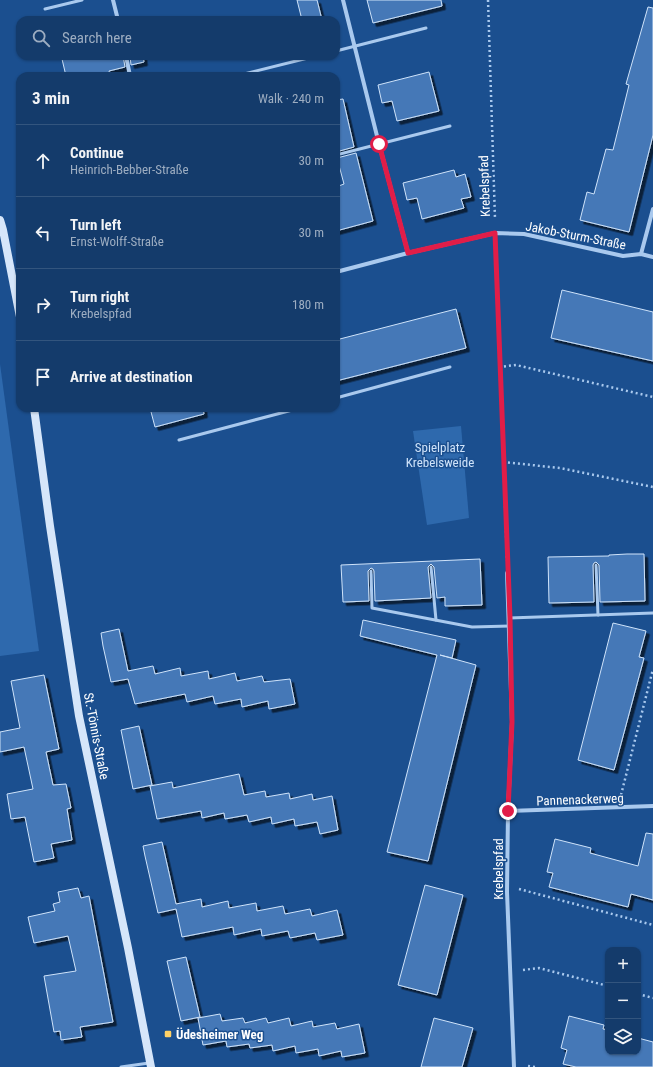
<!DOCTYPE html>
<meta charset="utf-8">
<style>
:root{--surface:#143b6b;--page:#1d4271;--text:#f1f3f6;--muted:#9dadc1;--line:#33557e}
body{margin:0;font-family:"Roboto Condensed",sans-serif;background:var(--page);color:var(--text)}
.controls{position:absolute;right:12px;bottom:12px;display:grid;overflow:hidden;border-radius:8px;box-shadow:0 1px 3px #0004}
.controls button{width:36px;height:36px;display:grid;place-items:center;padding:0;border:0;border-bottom:1px solid var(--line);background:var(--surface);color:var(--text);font:20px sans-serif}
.stop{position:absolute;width:12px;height:12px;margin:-9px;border:3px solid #e11d48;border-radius:50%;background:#fff}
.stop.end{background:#e11d48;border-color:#fff;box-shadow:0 1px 4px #0008}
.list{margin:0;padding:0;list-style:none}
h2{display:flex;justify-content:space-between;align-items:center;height:52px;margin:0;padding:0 16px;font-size:17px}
h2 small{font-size:13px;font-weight:400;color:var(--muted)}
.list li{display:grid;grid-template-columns:26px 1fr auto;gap:12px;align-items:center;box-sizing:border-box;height:72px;padding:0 16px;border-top:1px solid var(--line)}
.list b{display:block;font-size:15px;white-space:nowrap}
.list p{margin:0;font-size:13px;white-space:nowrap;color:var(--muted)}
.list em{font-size:13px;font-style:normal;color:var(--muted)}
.icon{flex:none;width:22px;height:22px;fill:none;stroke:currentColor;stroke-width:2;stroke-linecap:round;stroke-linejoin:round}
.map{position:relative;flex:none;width:653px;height:1067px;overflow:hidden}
.search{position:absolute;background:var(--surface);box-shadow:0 1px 3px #0004;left:16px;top:16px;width:324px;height:44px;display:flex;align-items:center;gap:10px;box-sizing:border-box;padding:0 14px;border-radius:12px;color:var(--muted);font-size:15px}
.panel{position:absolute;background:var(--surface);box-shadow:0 1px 3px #0004;left:16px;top:72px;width:324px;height:340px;border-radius:12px}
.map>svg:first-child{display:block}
</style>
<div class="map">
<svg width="653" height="1067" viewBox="0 0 653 1067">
<defs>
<filter id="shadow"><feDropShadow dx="3.5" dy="3.5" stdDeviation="0" flood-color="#0009"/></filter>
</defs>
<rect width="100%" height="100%" fill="#1b4f8f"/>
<g fill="#2e69ad">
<polygon points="0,364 39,651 0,656"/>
<polygon points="461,426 469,518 427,525 413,431"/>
</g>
<g fill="#4478b7" stroke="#cfe3fa" filter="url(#shadow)">
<polygon points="297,0 317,0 322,20 302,20"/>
<polygon points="367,0 441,0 442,6 373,23"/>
<polygon points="648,7 653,8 653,135 629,232 580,220 587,192 594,194 606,149 613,150 629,85 626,84"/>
<polygon points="75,56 123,56 125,67 109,71 110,76 66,76 62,59"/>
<polygon points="130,56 143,56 144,62 131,65"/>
<polygon points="429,72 439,111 397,121 392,101 382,103 378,85"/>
<polygon points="343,99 354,147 336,152 336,100"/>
<polygon points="356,153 373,221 336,231 336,187 344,184 337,158"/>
<polygon points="454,170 456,177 465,174 471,197 461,199 464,208 422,219 417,198 407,200 403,183"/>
<polygon points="562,290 653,312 653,361 551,338"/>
<polygon points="456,309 466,348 336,381 336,340"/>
<polygon points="150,408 203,408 204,414 155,427"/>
<polygon points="627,554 644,554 645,601 600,602 599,565 596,562 594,563 593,565 594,602 549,603 548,557 609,556 609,555"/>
<polygon points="480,559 482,605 445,606 445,597 437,598 434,567 431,564 428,567 431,598 375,601 374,571 373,569 371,568 368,571 369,601 343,602 341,565"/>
<polygon points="363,620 456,640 452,658 440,655 476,665 428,861 387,852 437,655 360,636"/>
<polygon points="613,623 646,631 639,657 644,658 614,770 578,760"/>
<polygon points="119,629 128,671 153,666 155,674 180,668 181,676 208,671 209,679 235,673 237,681 262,676 264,682 290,679 295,704 269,709 268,701 242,707 241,699 215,704 213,696 187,702 185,694 135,704 128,679 111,682 103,646 101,633"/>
<polygon points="44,675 59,749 46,752 53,785 66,784 71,808 67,809 72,840 51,844 54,858 34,862 25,817 11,819 7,794 33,789 24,747 0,752 0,732 20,728 11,681"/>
<polygon points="139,726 152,785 133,789 121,730"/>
<polygon points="239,774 244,795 265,791 266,797 289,793 290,799 312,794 313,800 332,796 338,830 320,834 317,822 295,826 294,819 272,824 271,817 249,822 247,815 225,819 224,813 202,818 201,811 157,819 150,786 172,782 173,788"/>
<polygon points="646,833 653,834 653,900 631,894 628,907 549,887 553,873 547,872 555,839 591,848 590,853 638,866"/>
<polygon points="162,842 176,904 201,899 202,907 228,901 229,908 256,903 257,911 283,906 285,914 310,909 312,916 337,910 343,935 317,940 315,933 290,938 288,931 262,936 261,929 234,935 233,927 182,937 176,909 158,913 145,856 143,846"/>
<polygon points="425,885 463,895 437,995 398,985"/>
<polygon points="78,888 81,898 89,896 113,1022 80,1027 82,1037 61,1040 60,1031 54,1032 44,976 76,971 68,936 34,943 28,917 55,911 53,904 60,902 58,892"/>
<polygon points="186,957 200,1017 181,1021 167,961"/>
<polygon points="220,1014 222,1021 243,1018 245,1023 266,1018 268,1023 289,1018 291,1026 312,1021 313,1027 335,1023 337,1029 359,1024 365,1053 342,1057 341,1051 319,1056 318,1049 296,1053 295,1046 273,1051 272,1045 250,1048 249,1044 227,1047 226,1041 203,1045 198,1018"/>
<polygon points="569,1016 604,1025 603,1029 608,1030 608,1052 638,1052 638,1038 653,1042 653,1067 576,1067 563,1064 567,1050 561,1048"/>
<polygon points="434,1018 473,1028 462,1067 421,1067"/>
</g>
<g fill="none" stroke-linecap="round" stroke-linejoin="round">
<g stroke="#a9c9ee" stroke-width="2.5" stroke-dasharray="2 3" stroke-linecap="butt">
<polyline points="488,0 495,219"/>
<polyline points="496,246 507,561"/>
<polyline points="499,367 516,365 653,397"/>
<polyline points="503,462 560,468 653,487"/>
<polyline points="621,795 653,669"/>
<polyline points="519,889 653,925"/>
<polyline points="523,970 539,968 608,986"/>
<polyline points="638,994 653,998"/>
<polyline points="528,1066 535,1067"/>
</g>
<g stroke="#a9c9ee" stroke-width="3">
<polyline points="45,9 82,0"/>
<polyline points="336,51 426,28"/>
<polyline points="236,76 316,56"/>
<polyline points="336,155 450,126"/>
<polyline points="336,398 450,367"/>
<polyline points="179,440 300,408"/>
<polyline points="596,565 598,615"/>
<polyline points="431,567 436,620"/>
<polyline points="371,571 372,608 472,627 510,626"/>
<polyline points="509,618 653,613"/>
<polyline points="121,1067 149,1063"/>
</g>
<g stroke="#a9c9ee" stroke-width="4">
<polyline points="113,0 118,20"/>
<polyline points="343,0 379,144 408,253"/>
<polyline points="126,56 130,76"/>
<polyline points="641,254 653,209"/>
<polyline points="336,272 408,253 495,233 524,234 623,256 641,254 653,257"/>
<polyline points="507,573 512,722 508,811 507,892 514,1067"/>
<polyline points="508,811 653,806"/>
</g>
<g stroke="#d6e6fa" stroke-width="8">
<polyline points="0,220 3,230 20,317"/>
<polyline points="34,408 50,526 79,716 128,948 151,1067"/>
</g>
</g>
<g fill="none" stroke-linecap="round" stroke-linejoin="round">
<polyline stroke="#e11d48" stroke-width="5" points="379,144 408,253 495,233 510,618 512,722 508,811"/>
</g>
<rect fill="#ffd166" stroke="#1b4f8f" stroke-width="1.5" x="164" y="1030" width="8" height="8" rx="2"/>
<g text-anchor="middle" stroke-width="3" stroke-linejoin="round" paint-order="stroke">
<g font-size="13" fill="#fff" stroke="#1b4f8f">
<text transform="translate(484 186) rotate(-92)" y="5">Krebelspfad</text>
<text transform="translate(576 235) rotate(11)" y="5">Jakob-Sturm-Straße</text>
<text transform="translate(97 736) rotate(79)" y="5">St.-Tönnis-Straße</text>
<text transform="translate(580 799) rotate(-2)" y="5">Pannenackerweg</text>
<text transform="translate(498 869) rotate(-90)" y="5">Krebelspfad</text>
</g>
<g font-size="13" fill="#cfe3fa" stroke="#1b4f8f">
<text x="440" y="452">Spielplatz<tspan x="440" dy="15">Krebelsweide</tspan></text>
</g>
<g font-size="13" font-weight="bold" fill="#fff" stroke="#1b4f8f" text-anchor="start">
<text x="176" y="1039">Üdesheimer Weg</text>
</g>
</g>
</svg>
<div class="controls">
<button>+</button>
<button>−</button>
<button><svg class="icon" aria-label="layers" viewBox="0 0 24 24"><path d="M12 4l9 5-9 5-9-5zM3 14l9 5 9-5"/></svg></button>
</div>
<div class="stop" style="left:379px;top:144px"></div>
<div class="stop end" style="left:508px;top:811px"></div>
<div class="search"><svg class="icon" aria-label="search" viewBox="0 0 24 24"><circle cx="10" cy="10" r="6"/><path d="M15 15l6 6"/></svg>Search here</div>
<section class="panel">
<h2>3 min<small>Walk · 240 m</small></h2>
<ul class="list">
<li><svg class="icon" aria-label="ahead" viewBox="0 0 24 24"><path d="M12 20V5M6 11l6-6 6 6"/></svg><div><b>Continue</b><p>Heinrich-Bebber-Straße</p></div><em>30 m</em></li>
<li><svg class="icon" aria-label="left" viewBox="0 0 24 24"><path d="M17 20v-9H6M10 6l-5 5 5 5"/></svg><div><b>Turn left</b><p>Ernst-Wolff-Straße</p></div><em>30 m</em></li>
<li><svg class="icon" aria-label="right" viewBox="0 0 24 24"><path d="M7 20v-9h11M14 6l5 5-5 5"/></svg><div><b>Turn right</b><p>Krebelspfad</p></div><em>180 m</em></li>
<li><svg class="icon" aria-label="arrive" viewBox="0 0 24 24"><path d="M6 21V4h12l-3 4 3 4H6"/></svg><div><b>Arrive at destination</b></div></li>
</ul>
</section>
</div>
